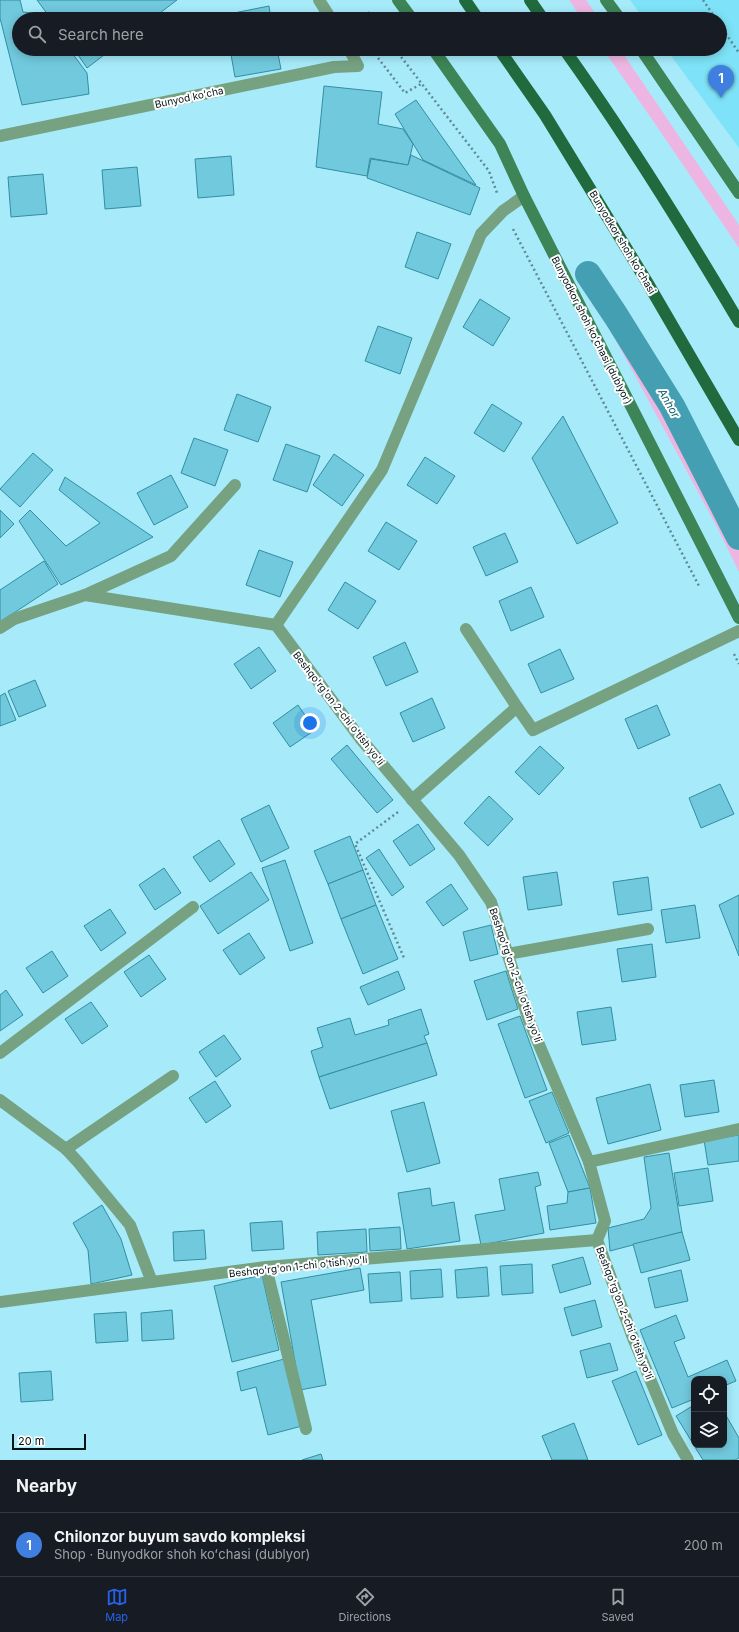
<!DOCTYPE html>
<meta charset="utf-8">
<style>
:root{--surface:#171b24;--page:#20242c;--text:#f1f3f6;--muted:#9ea1a6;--line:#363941;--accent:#2563eb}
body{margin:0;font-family:Inter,sans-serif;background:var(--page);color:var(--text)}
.controls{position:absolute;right:12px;bottom:12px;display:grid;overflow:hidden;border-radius:8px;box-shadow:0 2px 10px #0003}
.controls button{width:36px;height:36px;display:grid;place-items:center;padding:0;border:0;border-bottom:1px solid var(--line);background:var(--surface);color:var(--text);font:20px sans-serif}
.scale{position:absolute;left:12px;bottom:10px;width:74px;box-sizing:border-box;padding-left:4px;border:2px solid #001117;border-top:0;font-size:11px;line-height:14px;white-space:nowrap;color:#001117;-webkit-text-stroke:3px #fff;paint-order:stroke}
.you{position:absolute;left:310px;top:723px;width:14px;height:14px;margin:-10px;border:3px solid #fff;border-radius:50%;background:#1a73e8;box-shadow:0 0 0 6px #1a73e833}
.badge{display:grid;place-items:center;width:26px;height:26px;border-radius:50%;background:var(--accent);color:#fff;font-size:13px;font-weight:700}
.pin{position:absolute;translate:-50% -33px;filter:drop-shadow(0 1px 2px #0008)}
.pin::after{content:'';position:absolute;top:21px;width:14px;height:12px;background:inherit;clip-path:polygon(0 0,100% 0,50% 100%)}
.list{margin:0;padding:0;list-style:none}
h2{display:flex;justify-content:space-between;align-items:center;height:52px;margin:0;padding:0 16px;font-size:17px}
h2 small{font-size:13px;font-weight:400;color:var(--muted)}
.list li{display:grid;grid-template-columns:26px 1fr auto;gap:12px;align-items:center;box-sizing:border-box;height:64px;padding:0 16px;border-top:1px solid var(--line)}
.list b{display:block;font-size:15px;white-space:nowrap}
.list p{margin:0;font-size:13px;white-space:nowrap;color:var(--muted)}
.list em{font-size:13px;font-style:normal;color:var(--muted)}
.icon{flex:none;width:22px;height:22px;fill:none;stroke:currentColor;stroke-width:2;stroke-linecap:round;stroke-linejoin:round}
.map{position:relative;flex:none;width:739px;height:1460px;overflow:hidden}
.search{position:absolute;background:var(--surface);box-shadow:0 2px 10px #0003;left:12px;right:12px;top:12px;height:44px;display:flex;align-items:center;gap:10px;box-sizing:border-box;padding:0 14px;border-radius:22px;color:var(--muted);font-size:15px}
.sheet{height:116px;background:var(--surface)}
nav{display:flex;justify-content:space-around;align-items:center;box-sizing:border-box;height:56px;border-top:1px solid var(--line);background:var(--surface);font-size:11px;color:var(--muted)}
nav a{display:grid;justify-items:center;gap:2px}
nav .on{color:var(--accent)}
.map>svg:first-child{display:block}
</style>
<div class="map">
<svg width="739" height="1460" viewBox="0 0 739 1460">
<rect width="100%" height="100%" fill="#a7ebfb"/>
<polygon fill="#7ee3f8" points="630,0 739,0 739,148 666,49 720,49 720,19 644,19"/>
<g fill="#edb6e2">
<polygon points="569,0 586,0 599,19 582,19"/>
<polygon points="603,49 620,49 739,225 739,248 658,128"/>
<polygon points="602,303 662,401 739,545 739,572 717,527 600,311"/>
</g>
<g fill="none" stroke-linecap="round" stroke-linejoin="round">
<polyline stroke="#459fb2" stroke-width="26" points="588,274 616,316 672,406 739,537"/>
</g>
<g fill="#71c9dd" stroke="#328ea0">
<polygon points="0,0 20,0 23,12 42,14 46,19 19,19 19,49 69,49 87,73 89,94 22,105 0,18"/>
<polygon points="37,0 177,0 152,19 51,19"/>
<polygon points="269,6 271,19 225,19 224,15"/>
<polygon points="74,49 112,49 87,68"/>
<polygon points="230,49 277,49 281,69 235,77"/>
<polygon points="324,86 382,92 378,124 403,129 413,144 408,165 370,158 367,176 316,167"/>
<polygon points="416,100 476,185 423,160 395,114"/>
<polygon points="411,155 480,188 470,215 367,178 371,159 408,165"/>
<polygon points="231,156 234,195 198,198 195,159"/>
<polygon points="137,167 141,206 105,209 102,170"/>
<polygon points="43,174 47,214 11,217 8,177"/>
<polygon points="417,232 451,244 438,279 405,267"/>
<polygon points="480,299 510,318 493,346 463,327"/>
<polygon points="378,326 412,338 400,374 365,361"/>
<polygon points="237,394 271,407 258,442 224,430"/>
<polygon points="492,404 522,423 504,452 474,433"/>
<polygon points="563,416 618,523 577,544 532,458"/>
<polygon points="194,438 228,450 215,486 181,473"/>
<polygon points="286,444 320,456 307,492 273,480"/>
<polygon points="33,453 53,470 20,507 0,489"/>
<polygon points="334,454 364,475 342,506 313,485"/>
<polygon points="425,457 455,476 437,504 407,485"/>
<polygon points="171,475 188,507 154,525 137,493"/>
<polygon points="65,477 153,537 61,585 19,521 30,510 66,546 100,523 59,490"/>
<polygon points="0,510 14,524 0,538"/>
<polygon points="386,522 417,541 399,570 368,551"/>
<polygon points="505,533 518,562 486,576 473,547"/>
<polygon points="259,550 293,562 280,597 246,585"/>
<polygon points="44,561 58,584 0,622 0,590"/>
<polygon points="345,582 376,601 358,629 328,610"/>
<polygon points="531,587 544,617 511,631 499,601"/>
<polygon points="405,642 418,672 386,686 373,657"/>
<polygon points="259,647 276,671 251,689 234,664"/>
<polygon points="560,649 574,679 541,693 528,664"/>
<polygon points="35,680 46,706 19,717 8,691"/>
<polygon points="5,693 16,720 0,726 0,696"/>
<polygon points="432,698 445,728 413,742 400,713"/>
<polygon points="298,705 315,730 290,747 273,723"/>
<polygon points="657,705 670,735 638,749 625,719"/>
<polygon points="347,745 393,800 377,813 331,759"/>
<polygon points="540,746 564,768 539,795 515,772"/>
<polygon points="720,784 734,814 701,828 689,798"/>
<polygon points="489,796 513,819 488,846 464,823"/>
<polygon points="269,805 289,848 261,862 241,819"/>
<polygon points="418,824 435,849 410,866 393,841"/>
<polygon points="350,836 363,870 328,884 314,851"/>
<polygon points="219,840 235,864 210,882 193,857"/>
<polygon points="379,849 404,887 392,896 366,858"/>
<polygon points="285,860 313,943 290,951 262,868"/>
<polygon points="164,868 181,893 155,910 139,885"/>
<polygon points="363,870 376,905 341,919 328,884"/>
<polygon points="251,872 269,900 218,934 200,906"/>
<polygon points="557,872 562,905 528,910 523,877"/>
<polygon points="648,877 652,910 618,915 613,882"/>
<polygon points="451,884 468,909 443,926 426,902"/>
<polygon points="739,895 739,956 719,905"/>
<polygon points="376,905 398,959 363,974 341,919"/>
<polygon points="695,905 700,938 666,943 661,910"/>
<polygon points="110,909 126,933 101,951 84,926"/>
<polygon points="491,925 498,954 470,961 463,932"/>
<polygon points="249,933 265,958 240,975 223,950"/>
<polygon points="652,944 656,977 622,982 617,949"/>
<polygon points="52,951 68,976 43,993 26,968"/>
<polygon points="149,955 166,979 141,997 124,972"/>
<polygon points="398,971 405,989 368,1005 360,987"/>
<polygon points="506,971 518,1009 487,1020 474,981"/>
<polygon points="6,990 23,1015 0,1031 0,995"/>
<polygon points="91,1002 108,1026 82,1044 65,1019"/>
<polygon points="611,1007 616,1040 582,1045 577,1012"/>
<polygon points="421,1009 429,1034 424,1036 427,1043 319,1077 311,1051 323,1047 317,1028 350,1018 355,1035 389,1025 388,1020"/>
<polygon points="520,1016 547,1090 525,1098 498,1024"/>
<polygon points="224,1035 241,1059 216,1077 199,1052"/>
<polygon points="427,1043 437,1075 330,1109 319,1077"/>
<polygon points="714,1080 719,1112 685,1117 680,1085"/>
<polygon points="215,1081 231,1106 206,1123 189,1098"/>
<polygon points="650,1084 661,1130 608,1144 596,1098"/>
<polygon points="552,1092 569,1133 546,1143 529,1101"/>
<polygon points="424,1102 440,1163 407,1172 391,1111"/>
<polygon points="569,1135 590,1188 568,1192 549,1143"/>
<polygon points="739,1135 739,1161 708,1165 704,1140"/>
<polygon points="669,1153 682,1232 610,1251 608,1228 644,1219 651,1208 644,1157"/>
<polygon points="708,1168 713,1201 679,1206 674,1173"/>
<polygon points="538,1172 541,1185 535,1187 544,1233 481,1245 475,1215 505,1210 499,1179"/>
<polygon points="430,1188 432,1206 454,1202 460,1241 407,1249 398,1193"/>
<polygon points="590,1188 596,1223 550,1230 547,1206 567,1203 568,1192"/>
<polygon points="102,1205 121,1239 132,1275 91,1284 88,1250 73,1223"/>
<polygon points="282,1221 284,1249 252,1251 250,1223"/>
<polygon points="400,1227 401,1249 370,1251 369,1229"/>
<polygon points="366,1229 367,1252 318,1255 317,1232"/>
<polygon points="204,1230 206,1259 174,1261 173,1232"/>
<polygon points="682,1232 690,1260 641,1273 633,1244"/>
<polygon points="583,1257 591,1284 560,1293 552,1265"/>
<polygon points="532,1264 533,1293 502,1295 500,1266"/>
<polygon points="487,1267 489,1296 457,1298 455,1270"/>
<polygon points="360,1268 364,1290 311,1300 326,1385 300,1390 281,1282"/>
<polygon points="441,1269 443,1297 411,1299 410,1271"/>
<polygon points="681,1270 688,1301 655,1308 648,1278"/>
<polygon points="400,1272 402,1301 370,1303 368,1274"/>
<polygon points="262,1275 279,1350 232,1362 214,1286"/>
<polygon points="595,1300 602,1327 572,1336 564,1308"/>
<polygon points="172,1310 174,1339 142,1341 141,1313"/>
<polygon points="126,1312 128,1341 96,1343 94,1314"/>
<polygon points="676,1315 685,1338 674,1342 688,1377 727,1360 736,1381 724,1386 724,1379 694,1379 694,1399 672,1408 640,1330"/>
<polygon points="610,1343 618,1370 587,1378 580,1351"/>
<polygon points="284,1359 302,1426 268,1435 256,1387 241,1391 237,1372"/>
<polygon points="51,1371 53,1400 21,1402 19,1373"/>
<polygon points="636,1371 662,1435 638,1445 612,1381"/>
<polygon points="694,1405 694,1445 724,1445 724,1412 739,1438 739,1458 735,1460 703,1460 676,1416"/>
<polygon points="574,1423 588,1460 552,1460 542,1436"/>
<polygon points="321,1454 323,1460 302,1460"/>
</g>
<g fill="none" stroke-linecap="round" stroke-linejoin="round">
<g stroke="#5d8a96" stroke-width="2.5" stroke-dasharray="2 3" stroke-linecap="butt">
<polyline points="703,0 716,19"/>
<polyline points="368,12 373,19"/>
<polyline points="720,25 739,53"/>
<polyline points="395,49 489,171 497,193"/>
<polyline points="375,54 405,93 421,84"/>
<polyline points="513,229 699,586"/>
<polyline points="734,654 739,664"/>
<polyline points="398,812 355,844 404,958"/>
</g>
<g stroke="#76a282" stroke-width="12">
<polyline points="85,595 171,556 235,485"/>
<polyline points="507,954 648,929"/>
<polyline points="0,1053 193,907"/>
<polyline points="0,1100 66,1149 78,1162 130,1225 152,1282"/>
<polyline points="66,1149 173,1076"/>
<polyline points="266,1267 306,1429"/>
</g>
<g stroke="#76a282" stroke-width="12">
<polyline points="319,0 331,19"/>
<polyline points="0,136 334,67 358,66 349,49"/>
<polyline points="276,625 382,470 481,234 503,211 524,196"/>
<polyline points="0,628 14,619 85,595 276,625 360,738 459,855 491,902 529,1021 589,1162 605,1221 597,1240 633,1338 673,1434 688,1460"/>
<polyline points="466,629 517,707"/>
<polyline points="412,800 517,707 533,730 739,631"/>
<polyline points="589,1162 739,1129"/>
<polyline points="0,1302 266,1267 597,1240"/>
</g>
<g stroke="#3d8456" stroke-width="12">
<polyline points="398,0 412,19"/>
<polyline points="606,0 620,19"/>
<polyline points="433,49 500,144 524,196 739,618"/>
<polyline points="641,49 739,193"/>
</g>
<g stroke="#206a3e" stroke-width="12">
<polyline points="465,0 478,19"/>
<polyline points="530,0 543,19"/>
<polyline points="499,49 545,115 647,282 739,440"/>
<path d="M564,49C627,137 684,229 739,322"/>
</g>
</g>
<g text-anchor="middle" stroke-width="4" stroke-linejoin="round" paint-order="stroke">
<g font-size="10" fill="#001117" stroke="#fff">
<text transform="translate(189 97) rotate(-12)" y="4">Bunyod ko'cha</text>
<text transform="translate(623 242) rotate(59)" y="4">Bunyodkor shoh ko'chasi</text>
<text transform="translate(592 330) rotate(63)" y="4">Bunyodkor shoh koʻchasi (dublyor)</text>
<text transform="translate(339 708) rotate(52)" y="4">Beshqo'rg'on 2-chi o'tish yo'li</text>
<text transform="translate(516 975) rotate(71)" y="4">Beshqo'rg'on 2-chi o'tish yo'li</text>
<text transform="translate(298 1266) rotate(-6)" y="4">Beshqo'rg'on 1-chi o'tish yo'li</text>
<text transform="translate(625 1313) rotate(69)" y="4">Beshqo'rg'on 2-chi o'tish yo'li</text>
</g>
<g font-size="11" font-style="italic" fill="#135e6c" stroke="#fff">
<text transform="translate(669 403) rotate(60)" y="4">Anhor</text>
</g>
</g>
</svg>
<div class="controls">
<button><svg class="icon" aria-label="locate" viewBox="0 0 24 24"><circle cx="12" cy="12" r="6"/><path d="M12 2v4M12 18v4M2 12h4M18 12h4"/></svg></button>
<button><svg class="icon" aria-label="layers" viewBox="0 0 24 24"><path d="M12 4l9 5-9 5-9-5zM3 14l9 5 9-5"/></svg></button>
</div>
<div class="scale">20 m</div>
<div class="you"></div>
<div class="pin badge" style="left:721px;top:98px;background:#3f7fe0">1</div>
<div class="search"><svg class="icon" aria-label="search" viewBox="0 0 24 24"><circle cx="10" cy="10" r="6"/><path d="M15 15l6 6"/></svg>Search here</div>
</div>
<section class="sheet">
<h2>Nearby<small></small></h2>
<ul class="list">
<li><span class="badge" style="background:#3f7fe0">1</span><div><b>Chilonzor buyum savdo kompleksi</b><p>Shop · Bunyodkor shoh koʻchasi (dublyor)</p></div><em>200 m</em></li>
</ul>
</section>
<nav>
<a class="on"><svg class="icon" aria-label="map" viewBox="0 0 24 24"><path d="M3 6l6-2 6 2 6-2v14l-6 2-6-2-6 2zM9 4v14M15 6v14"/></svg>Map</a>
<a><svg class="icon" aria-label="directions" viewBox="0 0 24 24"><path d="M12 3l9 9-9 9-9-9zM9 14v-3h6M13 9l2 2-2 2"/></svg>Directions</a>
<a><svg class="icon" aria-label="saved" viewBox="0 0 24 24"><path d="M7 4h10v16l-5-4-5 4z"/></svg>Saved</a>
</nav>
